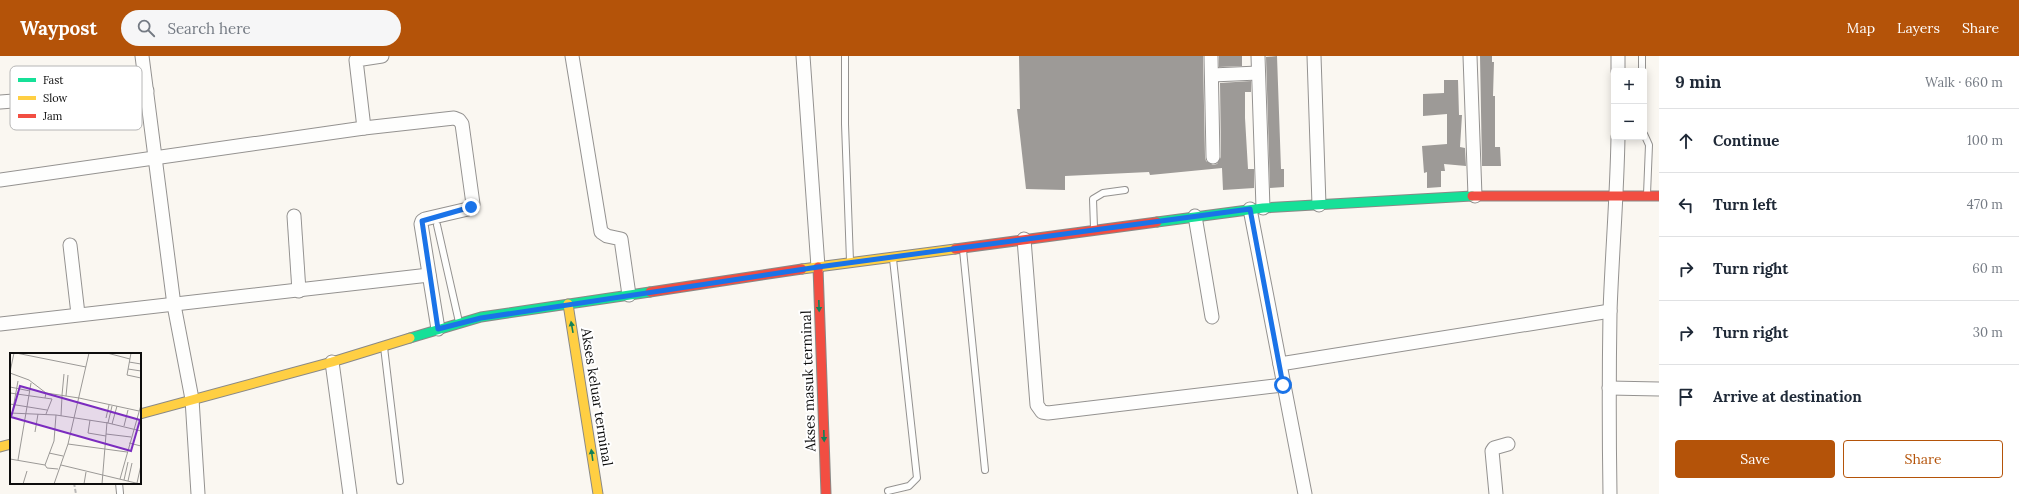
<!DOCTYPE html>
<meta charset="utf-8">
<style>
:root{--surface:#fff;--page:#f6f6f7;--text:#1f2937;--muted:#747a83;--line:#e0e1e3;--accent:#b45309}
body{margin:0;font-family:Lora,serif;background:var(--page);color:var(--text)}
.controls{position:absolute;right:12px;top:12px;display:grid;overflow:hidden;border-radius:4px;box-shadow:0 2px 10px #0003}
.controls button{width:36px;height:36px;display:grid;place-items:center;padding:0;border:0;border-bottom:1px solid var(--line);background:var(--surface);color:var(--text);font:20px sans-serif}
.stop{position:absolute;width:12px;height:12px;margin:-9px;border:3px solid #1a73e8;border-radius:50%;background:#fff}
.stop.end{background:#1a73e8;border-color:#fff;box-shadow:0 1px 4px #0008}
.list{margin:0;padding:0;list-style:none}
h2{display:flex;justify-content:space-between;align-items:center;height:52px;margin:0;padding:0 16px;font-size:17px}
h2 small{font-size:13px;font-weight:400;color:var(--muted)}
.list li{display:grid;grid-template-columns:26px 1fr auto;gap:12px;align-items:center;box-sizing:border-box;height:64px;padding:0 16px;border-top:1px solid var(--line)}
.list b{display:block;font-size:15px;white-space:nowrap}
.list em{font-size:13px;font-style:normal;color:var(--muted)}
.actions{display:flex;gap:8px;padding:12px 16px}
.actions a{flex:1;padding:9px 0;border:1px solid var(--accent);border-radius:4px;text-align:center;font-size:14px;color:var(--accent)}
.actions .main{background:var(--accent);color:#fff}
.icon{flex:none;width:22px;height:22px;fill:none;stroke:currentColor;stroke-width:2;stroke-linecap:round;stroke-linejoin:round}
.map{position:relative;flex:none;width:1659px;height:438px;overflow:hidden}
header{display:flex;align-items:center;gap:24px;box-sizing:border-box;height:56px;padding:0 20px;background:var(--accent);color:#fff}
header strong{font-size:19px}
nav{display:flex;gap:22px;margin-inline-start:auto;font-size:14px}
.search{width:280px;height:36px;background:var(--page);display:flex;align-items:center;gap:10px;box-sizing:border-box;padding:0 14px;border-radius:22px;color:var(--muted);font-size:15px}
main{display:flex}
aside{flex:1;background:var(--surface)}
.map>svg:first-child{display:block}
</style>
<header>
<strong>Waypost</strong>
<div class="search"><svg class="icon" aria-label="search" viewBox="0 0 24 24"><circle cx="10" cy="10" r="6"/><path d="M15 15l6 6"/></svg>Search here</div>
<nav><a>Map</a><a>Layers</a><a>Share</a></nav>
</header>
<main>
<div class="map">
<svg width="1659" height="438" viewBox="0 0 1659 438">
<rect width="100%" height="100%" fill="#faf7f1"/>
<g fill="#9d9a97">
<polygon points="1019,0 1203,0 1205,101 1206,105 1213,109 1217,108 1221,101 1220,27 1251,25 1251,36 1245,36 1245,62 1248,113 1254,113 1254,132 1223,134 1222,112 1150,119 1149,116 1065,120 1065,134 1026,133 1017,53 1020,53"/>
<polygon points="1219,0 1242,0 1242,10 1219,11"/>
<polygon points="1277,0 1281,113 1284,113 1284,131 1270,132 1266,1"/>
<polygon points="1480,0 1492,0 1492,6 1494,6 1493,40 1495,40 1495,91 1500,91 1501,110 1482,110"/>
<polygon points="1444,24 1458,24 1459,59 1462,59 1460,91 1465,92 1466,110 1444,108 1445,115 1441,115 1441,131 1427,132 1427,116 1424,117 1422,90 1447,88 1447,58 1423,60 1423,38 1444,37"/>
</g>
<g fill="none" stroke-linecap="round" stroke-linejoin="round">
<defs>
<g id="lane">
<polyline points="845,0 845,68 850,205"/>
<polyline points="1642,15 1642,0"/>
<polyline points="1644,78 1649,89 1647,138"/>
<polyline points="437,169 459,266"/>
<polyline points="1094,172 1093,143 1103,137 1125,134"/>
<polyline points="963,194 985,414"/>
<polyline points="384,291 400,425"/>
<polyline points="119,427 120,437"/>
<polyline points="888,435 909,430 917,422 893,203"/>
</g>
<g id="street">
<polyline points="142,0 174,249 192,343 198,438"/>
<polyline points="572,0 601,176 607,180 621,183 629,239"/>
<polyline points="803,0 818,211"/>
<polyline points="1211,0 1213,101"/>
<polyline points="1258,0 1263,152"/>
<polyline points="1314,0 1319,149"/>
<polyline points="1470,0 1475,140"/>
<polyline points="1618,15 1618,0"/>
<polyline points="1212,19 1258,17"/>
<polyline points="0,46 147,35"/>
<polyline points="364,72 356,4 382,0"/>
<polyline points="0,124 364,72 454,62 459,64 462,68 473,148 468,153 425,163 422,165 421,168 438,273"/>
<polyline points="1250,153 1305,438"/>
<polyline points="294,160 299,235"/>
<polyline points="1195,160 1212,261"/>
<polyline points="1024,183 1037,349 1042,356 1048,357 1283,329"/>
<polyline points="70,189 78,258"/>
<polyline points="0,268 429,219"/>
<polyline points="332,306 350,438"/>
<polyline points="1280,308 1610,255"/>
<polyline points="1609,332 1659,333"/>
<polyline points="1496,438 1492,395 1494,392 1508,388"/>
<path d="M1610,438C1609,377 1609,317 1610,256C1612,198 1617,140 1618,81"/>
</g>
<g id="fast">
<polyline points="1157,166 1263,152 1472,140"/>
<polyline points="410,282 481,261 650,236"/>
</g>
<g id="slow">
<polyline points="802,213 955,193"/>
<polyline points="568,248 598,438"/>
<polyline points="140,358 332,306 410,282"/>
<polyline points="0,391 11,388"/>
</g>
<g id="jam">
<polyline points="1472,140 1659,140"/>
<polyline points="955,193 1157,166"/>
<polyline points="818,211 826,438"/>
<polyline points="650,236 802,213"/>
</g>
</defs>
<use href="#lane" stroke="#949290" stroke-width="8"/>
<use href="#street" stroke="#949290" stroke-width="15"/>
<use href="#fast" stroke="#8a8986" stroke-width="11"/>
<use href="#slow" stroke="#8a8986" stroke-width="11"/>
<use href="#jam" stroke="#8a8986" stroke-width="11"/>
<polyline stroke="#b8b7b6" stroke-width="2" stroke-dasharray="4 2" stroke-linecap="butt" points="74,427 76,438"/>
<use href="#lane" stroke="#fefefd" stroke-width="6"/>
<use href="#street" stroke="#fefefd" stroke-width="13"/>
<use href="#fast" stroke="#16e098" stroke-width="9"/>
<use href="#slow" stroke="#ffcf43" stroke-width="9"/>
<use href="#jam" stroke="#f24e42" stroke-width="9"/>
</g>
<defs><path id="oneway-solid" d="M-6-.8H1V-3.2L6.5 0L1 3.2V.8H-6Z"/></defs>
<g fill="#128159">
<use href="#oneway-solid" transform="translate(819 250) rotate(88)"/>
<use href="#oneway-solid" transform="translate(572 271) rotate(-100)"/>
<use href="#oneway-solid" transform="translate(824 380) rotate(88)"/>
<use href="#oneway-solid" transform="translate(592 399) rotate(-98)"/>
</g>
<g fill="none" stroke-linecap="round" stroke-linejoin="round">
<polyline stroke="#1a73e8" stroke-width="5" points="471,151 422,165 438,273 481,262 818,211 1250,153 1283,329"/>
</g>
<g text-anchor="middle" stroke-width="4" stroke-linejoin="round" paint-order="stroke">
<g font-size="14" fill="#0d0d0d" stroke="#fff">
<text transform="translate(808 325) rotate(-92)" y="5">Akses masuk terminal</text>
<text transform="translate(597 341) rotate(81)" y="5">Akses keluar terminal</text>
</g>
</g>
<g transform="translate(10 297)">
<rect width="131" height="131" fill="#faf7f1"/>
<path fill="none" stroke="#9b9996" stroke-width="1" d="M6,0L76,14M97,0L120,6M121,0L117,22L131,25M119,9L131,11M118,16L131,18M0,19L4,0M0,20L19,27L36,40M0,34L20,38M0,40L42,46L36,61M52,42L54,21M56,43L58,22M35,45L36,40L69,45L129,58M0,51L37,57M0,60L46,62L98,70L131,78M2,61L8,28M51,63L52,43M96,65L99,52M80,67L78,80L96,83M98,70L102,53M102,71L107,53M114,73L118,57M25,79L28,61M96,81L121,84M119,90L131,93M58,91L117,99M39,100L53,103M0,106L35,112M8,107L21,30M35,112L44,88L46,62M35,112L37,115L48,116M51,112L130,131M110,126L131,52M114,127L118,109M118,128L122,110M127,130L131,112M13,131L17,118M44,131L58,91L79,0M74,131L76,119M92,131L97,69"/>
<path fill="#7b2cbf" fill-opacity="0.15" stroke="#7b2cbf" stroke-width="2" d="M10,33L130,67L121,98L1,64Z"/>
<rect width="131" height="131" fill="none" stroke="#0d0d0d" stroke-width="2"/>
</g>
<rect x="10" y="10" width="132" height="64" rx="6" fill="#fff" stroke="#b6b6b6" stroke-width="1"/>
<rect x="18" y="22" width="18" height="4" fill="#16e098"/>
<rect x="18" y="40" width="18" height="4" fill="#ffcf43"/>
<rect x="18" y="58" width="18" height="4" fill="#f24e42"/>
<g font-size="11" fill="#0d0d0d">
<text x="43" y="28">Fast</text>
<text x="43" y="46">Slow</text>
<text x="43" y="64">Jam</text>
</g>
</svg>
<div class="controls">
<button>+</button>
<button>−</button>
</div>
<div class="stop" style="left:1283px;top:329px"></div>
<div class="stop end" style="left:471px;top:151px"></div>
</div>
<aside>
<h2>9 min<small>Walk · 660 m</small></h2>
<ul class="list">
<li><svg class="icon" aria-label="ahead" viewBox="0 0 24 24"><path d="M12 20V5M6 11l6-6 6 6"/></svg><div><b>Continue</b></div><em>100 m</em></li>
<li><svg class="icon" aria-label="left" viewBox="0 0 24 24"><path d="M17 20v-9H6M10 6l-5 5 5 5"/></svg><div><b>Turn left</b></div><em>470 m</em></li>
<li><svg class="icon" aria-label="right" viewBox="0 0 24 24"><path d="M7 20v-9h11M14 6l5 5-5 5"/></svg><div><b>Turn right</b></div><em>60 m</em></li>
<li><svg class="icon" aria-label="right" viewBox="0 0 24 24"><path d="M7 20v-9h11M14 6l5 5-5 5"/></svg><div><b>Turn right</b></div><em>30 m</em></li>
<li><svg class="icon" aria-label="arrive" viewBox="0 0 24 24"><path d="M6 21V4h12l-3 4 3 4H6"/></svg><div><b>Arrive at destination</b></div></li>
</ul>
<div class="actions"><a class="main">Save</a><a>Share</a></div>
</aside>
</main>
